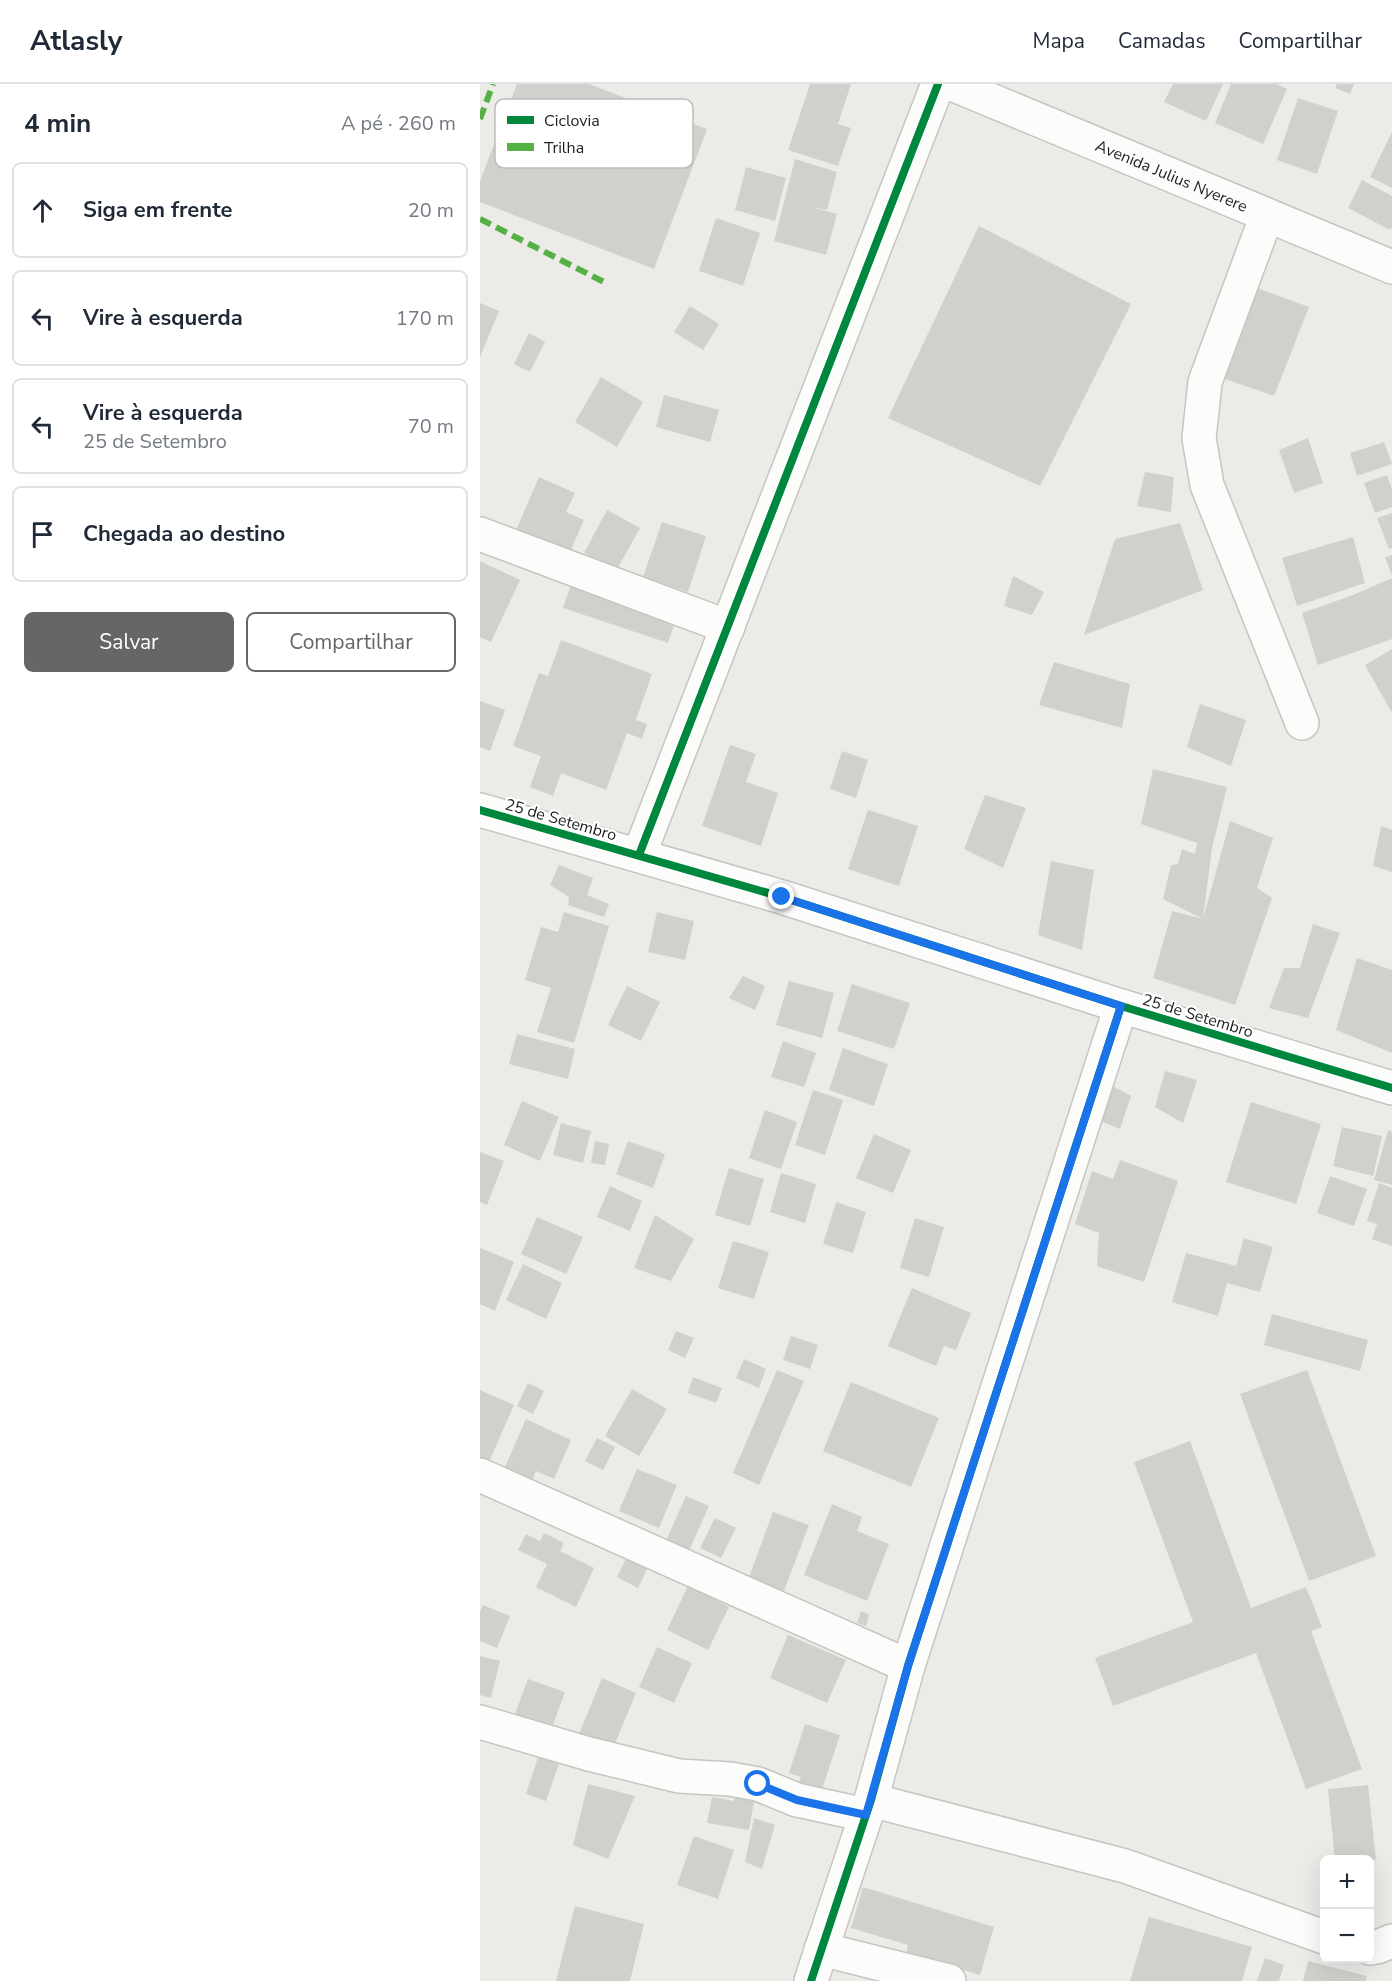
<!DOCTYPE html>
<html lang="pt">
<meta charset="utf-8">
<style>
:root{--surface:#fff;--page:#f2f2f3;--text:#1f2937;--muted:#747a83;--line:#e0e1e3;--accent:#676665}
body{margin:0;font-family:"Nunito Sans",sans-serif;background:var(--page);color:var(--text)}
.controls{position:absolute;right:18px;bottom:18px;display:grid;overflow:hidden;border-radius:9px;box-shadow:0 6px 24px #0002}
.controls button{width:54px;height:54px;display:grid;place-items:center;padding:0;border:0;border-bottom:2px solid var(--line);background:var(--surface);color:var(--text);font:30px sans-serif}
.stop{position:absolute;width:18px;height:18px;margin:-14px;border:4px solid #1a73e8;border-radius:50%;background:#fff}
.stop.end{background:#1a73e8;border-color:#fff;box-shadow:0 2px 6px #0008}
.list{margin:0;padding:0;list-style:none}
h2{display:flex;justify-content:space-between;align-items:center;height:78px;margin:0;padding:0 24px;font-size:26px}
h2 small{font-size:20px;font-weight:400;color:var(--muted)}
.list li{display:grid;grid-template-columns:39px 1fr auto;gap:18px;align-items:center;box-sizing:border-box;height:96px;margin:0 12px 12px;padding:0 12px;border:2px solid var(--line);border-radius:9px}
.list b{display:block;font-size:22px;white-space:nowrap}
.list p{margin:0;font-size:20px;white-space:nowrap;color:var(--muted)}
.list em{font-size:20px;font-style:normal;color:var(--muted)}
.actions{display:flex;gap:12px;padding:18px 24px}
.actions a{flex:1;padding:14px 0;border:2px solid var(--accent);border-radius:9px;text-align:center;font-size:21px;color:var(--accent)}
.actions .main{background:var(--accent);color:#fff}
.icon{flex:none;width:33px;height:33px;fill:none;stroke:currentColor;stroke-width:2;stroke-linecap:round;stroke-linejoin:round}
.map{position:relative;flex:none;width:912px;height:1897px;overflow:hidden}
header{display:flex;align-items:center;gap:36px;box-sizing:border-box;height:84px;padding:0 30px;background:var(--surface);border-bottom:2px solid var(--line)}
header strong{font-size:28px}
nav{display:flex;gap:33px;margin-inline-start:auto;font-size:21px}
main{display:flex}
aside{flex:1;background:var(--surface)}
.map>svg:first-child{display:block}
</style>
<header>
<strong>Atlasly</strong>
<nav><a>Mapa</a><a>Camadas</a><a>Compartilhar</a></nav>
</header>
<main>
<aside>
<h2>4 min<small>A pé · 260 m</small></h2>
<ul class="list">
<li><svg class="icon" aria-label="ahead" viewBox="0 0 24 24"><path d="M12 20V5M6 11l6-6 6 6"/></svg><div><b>Siga em frente</b></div><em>20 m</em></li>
<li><svg class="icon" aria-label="left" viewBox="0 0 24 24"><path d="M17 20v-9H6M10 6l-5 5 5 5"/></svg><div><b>Vire à esquerda</b></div><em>170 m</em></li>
<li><svg class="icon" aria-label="left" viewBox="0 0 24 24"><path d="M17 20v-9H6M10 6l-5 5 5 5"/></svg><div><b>Vire à esquerda</b><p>25 de Setembro</p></div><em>70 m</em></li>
<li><svg class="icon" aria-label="arrive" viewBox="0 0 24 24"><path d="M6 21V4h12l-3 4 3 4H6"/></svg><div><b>Chegada ao destino</b></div></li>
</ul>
<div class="actions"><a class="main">Salvar</a><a>Compartilhar</a></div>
</aside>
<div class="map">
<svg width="912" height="1897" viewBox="0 0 912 1897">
<rect width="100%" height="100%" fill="#edebe7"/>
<g fill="#d2d0cd">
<polygon points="37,0 109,0 227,45 174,185 0,118 0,97"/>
<polygon points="330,0 371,0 358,40 371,44 358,82 308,66"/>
<polygon points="693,0 743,0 726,37 684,18"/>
<polygon points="751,0 796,0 807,5 783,60 735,39"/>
<polygon points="857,0 874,0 870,10 855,4"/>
<polygon points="818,14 858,27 837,90 797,76"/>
<polygon points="912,48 912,104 890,93"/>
<polygon points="315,75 357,88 347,126 331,123 357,130 346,171 294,157"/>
<polygon points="266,83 306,94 295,137 255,126"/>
<polygon points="882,96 912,112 912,143 910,146 868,124"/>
<polygon points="236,134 280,149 263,202 219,187"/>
<polygon points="499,142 651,220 560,402 408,334"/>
<polygon points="777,204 829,223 794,312 742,294"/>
<polygon points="0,219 19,227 0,273"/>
<polygon points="210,222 239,240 223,266 194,248"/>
<polygon points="49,249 65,258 50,288 34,280"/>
<polygon points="121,293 163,318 137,363 95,338"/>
<polygon points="184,311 239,326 230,358 176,343"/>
<polygon points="828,354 843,399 814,409 799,366"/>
<polygon points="904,358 912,380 877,392 870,369"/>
<polygon points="665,388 694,393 691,428 657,422"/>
<polygon points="907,391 912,405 912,423 895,429 884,399"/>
<polygon points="59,393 95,409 86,428 104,436 87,475 34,451"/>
<polygon points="127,426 160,444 136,487 104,469"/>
<polygon points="912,429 912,464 909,465 897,434"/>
<polygon points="182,438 226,452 208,508 163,493"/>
<polygon points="700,439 723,506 604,551 635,455"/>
<polygon points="873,453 885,499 817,522 802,474"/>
<polygon points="912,471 912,492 905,473"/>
<polygon points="0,477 40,496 11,558 0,553"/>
<polygon points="533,492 564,508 552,531 524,522"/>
<polygon points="912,494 912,555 838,581 822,529 873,511"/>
<polygon points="93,495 198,529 188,559 83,524"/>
<polygon points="81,556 172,590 156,636 167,640 162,655 147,649 126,706 81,689 73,712 50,703 61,672 33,662 59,589 68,592"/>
<polygon points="912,565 912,629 885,581"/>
<polygon points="574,578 650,600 642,644 559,621"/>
<polygon points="0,617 25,626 10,667 0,663"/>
<polygon points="720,620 766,636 751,682 707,663"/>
<polygon points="250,661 276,670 266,698 298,709 281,762 222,742"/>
<polygon points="362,667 388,676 376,714 350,705"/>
<polygon points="673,685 747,703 732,764 723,835 750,737 793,754 777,804 792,814 755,921 673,894 692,827 723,835 683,815 691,781 698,780 702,765 715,770 717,759 661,740"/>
<polygon points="505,711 546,724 523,784 484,765"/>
<polygon points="388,726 438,742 419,802 368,785"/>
<polygon points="901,742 912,746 912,788 893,782"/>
<polygon points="571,777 614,786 602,866 558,851"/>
<polygon points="79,781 113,794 107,811 129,820 124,833 88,821 89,813 70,801"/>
<polygon points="84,828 129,842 94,959 57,948 71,904 45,896 61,843 78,848"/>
<polygon points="177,828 214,837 205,876 168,868"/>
<polygon points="833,840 860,849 828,934 789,924 804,884 820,884"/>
<polygon points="877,874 912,886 912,969 856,946"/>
<polygon points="263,892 285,902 275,926 249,914"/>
<polygon points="309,897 354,909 342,954 296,941"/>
<polygon points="372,900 430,919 414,965 357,947"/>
<polygon points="147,902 180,918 161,957 128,941"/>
<polygon points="37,950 95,965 88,995 29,980"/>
<polygon points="303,957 336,969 324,1003 291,993"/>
<polygon points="363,964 408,980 394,1022 349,1006"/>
<polygon points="685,987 717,996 703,1039 675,1023"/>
<polygon points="629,1000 651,1012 640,1045 618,1036"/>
<polygon points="333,1006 363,1016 345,1071 315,1061"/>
<polygon points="42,1017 79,1033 60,1077 24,1061"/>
<polygon points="771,1018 841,1040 816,1120 746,1098"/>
<polygon points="285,1026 317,1038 301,1085 269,1074"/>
<polygon points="81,1039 111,1047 103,1079 73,1071"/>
<polygon points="862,1043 902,1052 893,1092 853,1082"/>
<polygon points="908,1046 912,1048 912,1101 894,1096"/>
<polygon points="394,1050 431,1066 413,1109 376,1094"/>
<polygon points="115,1057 129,1060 125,1081 111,1079"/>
<polygon points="148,1057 185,1070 173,1104 136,1090"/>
<polygon points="0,1068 24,1077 7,1121 0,1118"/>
<polygon points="640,1076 698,1097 664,1198 617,1182 619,1149 595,1140 612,1087 633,1095"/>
<polygon points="249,1084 284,1095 270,1142 235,1131"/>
<polygon points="301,1089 336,1100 325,1139 290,1128"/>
<polygon points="850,1092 887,1105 874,1142 837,1129"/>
<polygon points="899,1099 912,1104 912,1162 892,1155 897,1140 887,1137"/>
<polygon points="130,1102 162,1117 150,1147 117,1133"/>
<polygon points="356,1118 386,1128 373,1169 343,1160"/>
<polygon points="175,1131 214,1155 191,1197 154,1184"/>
<polygon points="57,1133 103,1153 86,1190 41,1170"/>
<polygon points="435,1134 464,1143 449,1193 420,1184"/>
<polygon points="764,1154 793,1163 780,1208 747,1199 738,1232 692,1218 706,1169 756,1182"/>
<polygon points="253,1157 289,1168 274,1215 238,1204"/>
<polygon points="0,1164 34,1178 15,1227 0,1220"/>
<polygon points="43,1180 82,1199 66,1235 26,1216"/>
<polygon points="432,1204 491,1229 476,1266 464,1262 456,1282 408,1262"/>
<polygon points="792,1230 888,1256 880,1287 784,1261"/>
<polygon points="196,1247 214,1254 205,1274 188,1266"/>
<polygon points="311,1252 338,1261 330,1285 303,1276"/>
<polygon points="264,1275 286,1285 279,1304 256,1294"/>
<polygon points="297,1286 324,1297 279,1401 253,1389"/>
<polygon points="827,1286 896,1472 829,1497 760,1310"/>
<polygon points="213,1293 242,1304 236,1319 208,1309"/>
<polygon points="371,1298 459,1334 431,1403 343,1367"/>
<polygon points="48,1299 64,1307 53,1330 37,1322"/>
<polygon points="152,1305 187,1325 159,1372 125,1352"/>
<polygon points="0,1306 34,1321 9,1378 0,1374"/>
<polygon points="46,1335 91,1356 74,1395 56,1387 53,1395 25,1383"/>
<polygon points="117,1354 135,1363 123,1386 105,1377"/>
<polygon points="710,1357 771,1524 826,1503 842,1543 831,1547 882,1685 826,1705 776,1569 633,1622 615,1574 713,1538 654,1378"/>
<polygon points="157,1385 197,1401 179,1444 139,1427"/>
<polygon points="206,1412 229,1422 208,1469 185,1459"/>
<polygon points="352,1420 382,1433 377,1447 409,1460 387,1517 324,1491"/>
<polygon points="293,1428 329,1441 304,1507 269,1493"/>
<polygon points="235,1434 256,1444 241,1474 220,1464"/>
<polygon points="64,1449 84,1459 80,1467 114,1484 96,1523 56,1503 67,1480 38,1466 46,1450 60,1457"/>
<polygon points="148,1471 169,1481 158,1504 137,1493"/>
<polygon points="208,1502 249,1523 228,1566 187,1546"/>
<polygon points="3,1521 30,1532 17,1564 0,1557 0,1528"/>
<polygon points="381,1527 389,1530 386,1542 377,1539"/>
<polygon points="308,1551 366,1576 347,1619 290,1594"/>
<polygon points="177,1563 212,1579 194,1619 159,1603"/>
<polygon points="0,1572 20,1577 11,1614 0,1611"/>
<polygon points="122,1594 156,1609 131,1669 97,1655"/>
<polygon points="48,1595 85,1608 69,1652 32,1638"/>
<polygon points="325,1640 360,1651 340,1711 317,1704 321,1693 309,1689"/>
<polygon points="59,1670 80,1677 66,1717 46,1710"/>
<polygon points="108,1700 155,1712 128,1775 93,1761"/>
<polygon points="888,1701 896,1776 855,1776 848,1705"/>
<polygon points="257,1702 276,1706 269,1746 227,1739 232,1713 254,1717"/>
<polygon points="274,1734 295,1741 282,1785 265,1778"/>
<polygon points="214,1752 254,1766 238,1815 197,1801"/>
<polygon points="383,1803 514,1843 500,1891 426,1869 428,1861 371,1844"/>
<polygon points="95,1822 164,1840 150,1897 76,1897"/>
<polygon points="669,1833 772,1863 762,1897 650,1897"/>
<polygon points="785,1874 804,1881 799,1897 777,1897"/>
<polygon points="828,1877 887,1892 886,1897 823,1897"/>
</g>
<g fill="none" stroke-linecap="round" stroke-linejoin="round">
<defs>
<g id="minor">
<polyline points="787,131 725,298 719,354 727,401 822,639"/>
<polyline points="0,450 248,543"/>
<polyline points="0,726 302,813 641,922 912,1004"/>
<polyline points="159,771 458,0"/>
<polyline points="0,1391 428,1582"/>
<polyline points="0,1638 109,1670 199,1692 250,1695 278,1700 317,1716 386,1731"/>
<polyline points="391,1716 645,1782 844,1853"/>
<polyline points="890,1864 897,1863 912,1857"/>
<polyline points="341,1865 469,1897"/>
<polyline points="331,1897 391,1716 428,1582 641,922"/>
</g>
<g id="tertiary">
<path id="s1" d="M472,0L912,183"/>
</g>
</defs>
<use href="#minor" stroke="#c6c5c3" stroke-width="36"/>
<use href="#tertiary" stroke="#c6c5c3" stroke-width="36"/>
<use href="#minor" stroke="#fcfcfb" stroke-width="33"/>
<use href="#tertiary" stroke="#fcfcfb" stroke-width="33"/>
<g stroke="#55b145" stroke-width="6" stroke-dasharray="12 6" stroke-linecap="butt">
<polyline points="0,35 13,0"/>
<polyline points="0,135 124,198"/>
</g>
<defs>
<g id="cycleway">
<polyline points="0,726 302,813 641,922 912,1004"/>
<polyline points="159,771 458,0"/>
<polyline points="331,1897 391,1716 428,1582 641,922"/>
</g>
</defs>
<use href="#cycleway" stroke="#fff" stroke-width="11"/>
<use href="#cycleway" stroke="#00873e" stroke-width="8"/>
</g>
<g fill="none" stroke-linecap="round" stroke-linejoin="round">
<polyline stroke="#1a73e8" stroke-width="8" points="278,1700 317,1716 386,1731 428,1582 641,922 302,813"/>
</g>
<g text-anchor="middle" stroke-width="4.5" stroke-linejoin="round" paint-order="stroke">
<g font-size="16" fill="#1f1f1f" stroke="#fff">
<text dy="6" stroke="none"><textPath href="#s1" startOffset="238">Avenida Julius Nyerere</textPath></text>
<text transform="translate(81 735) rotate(16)" y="6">25 de Setembro</text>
<text transform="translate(718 931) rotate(17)" y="6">25 de Setembro</text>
</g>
</g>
<rect x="15" y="15" width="198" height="69" rx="9" fill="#fff" stroke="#bcbcbc" stroke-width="1.5"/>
<rect x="27" y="32" width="27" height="8" fill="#00873e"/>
<rect x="27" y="59" width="27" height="8" fill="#55b145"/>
<g font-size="16" fill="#1f1f1f">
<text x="64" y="42">Ciclovia</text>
<text x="64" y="69">Trilha</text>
</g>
</svg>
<div class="controls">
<button>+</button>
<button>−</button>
</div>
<div class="stop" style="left:278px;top:1700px"></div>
<div class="stop end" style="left:302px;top:813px"></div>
</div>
</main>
